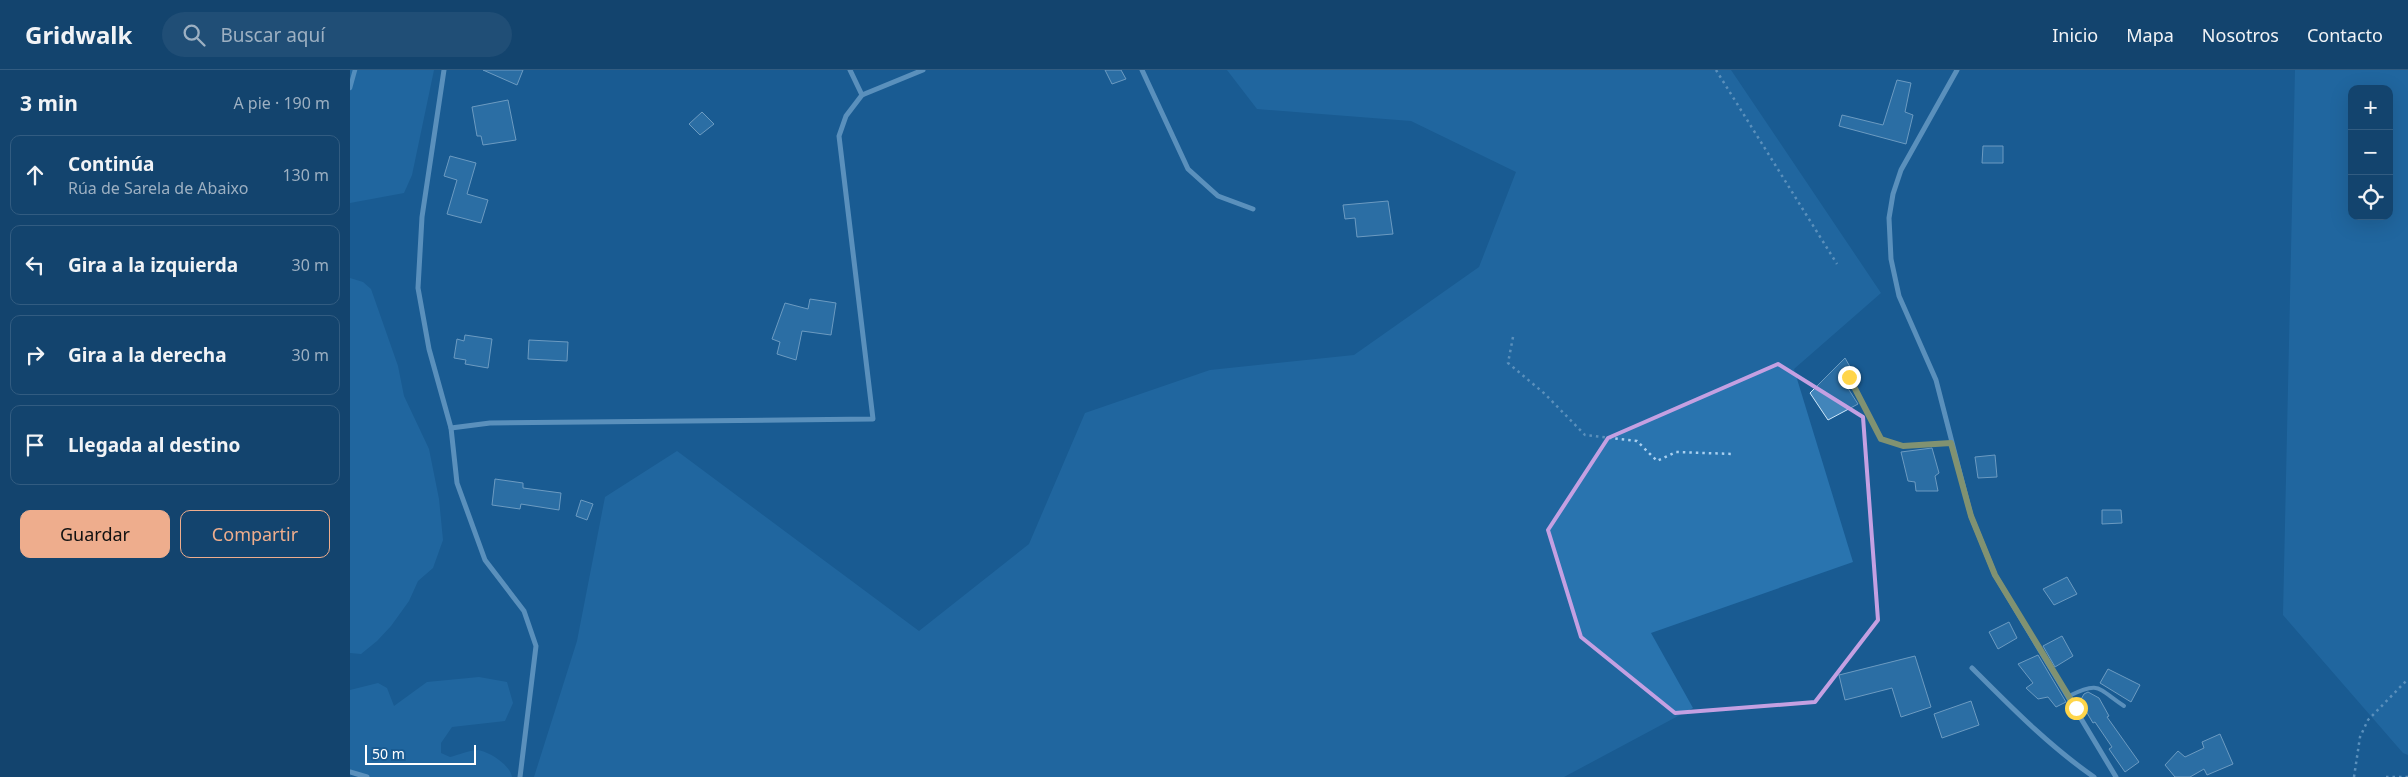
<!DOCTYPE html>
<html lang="es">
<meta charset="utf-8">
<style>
:root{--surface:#13446e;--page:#204e76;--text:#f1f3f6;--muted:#9db0c2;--line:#325c81;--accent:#eead8d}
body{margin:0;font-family:"Noto Sans",sans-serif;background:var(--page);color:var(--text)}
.controls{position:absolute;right:15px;top:15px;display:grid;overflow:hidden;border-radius:10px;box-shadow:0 5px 20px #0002}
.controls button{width:45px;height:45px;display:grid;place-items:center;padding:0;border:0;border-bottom:1px solid var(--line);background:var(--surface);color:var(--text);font:25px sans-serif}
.scale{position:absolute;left:15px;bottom:12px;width:111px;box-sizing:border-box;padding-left:5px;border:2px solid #fff;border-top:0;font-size:14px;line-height:18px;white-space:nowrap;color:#fff;-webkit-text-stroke:4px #195b92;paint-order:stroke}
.stop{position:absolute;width:15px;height:15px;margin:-11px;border:4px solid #ffd54a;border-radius:50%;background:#fff}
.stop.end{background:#ffd54a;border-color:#fff;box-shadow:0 1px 5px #0008}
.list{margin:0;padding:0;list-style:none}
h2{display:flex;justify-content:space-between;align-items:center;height:65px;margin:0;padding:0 20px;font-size:21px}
h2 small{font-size:16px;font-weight:400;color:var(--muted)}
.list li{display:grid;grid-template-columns:32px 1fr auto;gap:15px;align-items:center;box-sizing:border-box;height:80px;margin:0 10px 10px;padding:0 10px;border:1px solid var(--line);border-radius:10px}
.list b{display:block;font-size:19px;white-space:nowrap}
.list p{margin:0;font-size:16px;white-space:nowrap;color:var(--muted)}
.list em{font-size:16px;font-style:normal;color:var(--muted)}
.actions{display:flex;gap:10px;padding:15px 20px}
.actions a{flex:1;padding:11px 0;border:1px solid var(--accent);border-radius:10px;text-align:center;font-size:18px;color:var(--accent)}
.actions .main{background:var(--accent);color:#111}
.icon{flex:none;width:28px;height:28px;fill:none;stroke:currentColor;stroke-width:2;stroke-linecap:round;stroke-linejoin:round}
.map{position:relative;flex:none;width:2058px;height:707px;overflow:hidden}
header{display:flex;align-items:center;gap:30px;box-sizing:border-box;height:70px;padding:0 25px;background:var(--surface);border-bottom:1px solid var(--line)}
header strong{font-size:24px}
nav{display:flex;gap:28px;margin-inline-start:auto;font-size:18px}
.search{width:350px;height:45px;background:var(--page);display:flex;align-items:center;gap:12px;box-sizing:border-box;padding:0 18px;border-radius:28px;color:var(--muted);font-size:19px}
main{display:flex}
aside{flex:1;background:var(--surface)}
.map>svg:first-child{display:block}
</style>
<header>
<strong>Gridwalk</strong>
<div class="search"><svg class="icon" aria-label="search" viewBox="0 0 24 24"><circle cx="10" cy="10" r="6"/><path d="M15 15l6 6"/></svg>Buscar aquí</div>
<nav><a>Inicio</a><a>Mapa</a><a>Nosotros</a><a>Contacto</a></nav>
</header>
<main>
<aside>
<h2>3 min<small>A pie · 190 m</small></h2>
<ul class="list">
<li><svg class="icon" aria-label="ahead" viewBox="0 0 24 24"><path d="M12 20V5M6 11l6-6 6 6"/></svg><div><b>Continúa</b><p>Rúa de Sarela de Abaixo</p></div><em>130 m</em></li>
<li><svg class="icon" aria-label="left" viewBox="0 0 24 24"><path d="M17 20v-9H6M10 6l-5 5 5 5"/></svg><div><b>Gira a la izquierda</b></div><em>30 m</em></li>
<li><svg class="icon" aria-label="right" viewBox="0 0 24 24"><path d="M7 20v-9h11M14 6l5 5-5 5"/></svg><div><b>Gira a la derecha</b></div><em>30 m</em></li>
<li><svg class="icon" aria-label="arrive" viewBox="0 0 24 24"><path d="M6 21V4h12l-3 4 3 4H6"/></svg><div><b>Llegada al destino</b></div></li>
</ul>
<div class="actions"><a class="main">Guardar</a><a>Compartir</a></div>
</aside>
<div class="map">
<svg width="2058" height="707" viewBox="0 0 2058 707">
<rect width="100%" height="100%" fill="#195b92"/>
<g fill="#2974af" fill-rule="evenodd">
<polygon points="0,0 84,0 62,105 54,123 0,133"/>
<polygon points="877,0 1381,0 1531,223 1444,299 1503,492 1301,563 1343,638 1214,707 184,707 227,571 255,427 327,381 569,561 679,474 735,343 860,300 1004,285 1129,197 1166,102 1061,51 907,39"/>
<path d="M1945,0H2058V685L2053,683L1933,545ZM2002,19H2039V146H2002Z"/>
<polygon points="0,208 13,212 21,219 48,296 54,326 79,379 89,429 93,470 83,498 68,511 59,531 41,556 27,571 11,584 0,583"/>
<path d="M129,607L157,612L163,633L155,651L102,657L91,673V683L100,687C108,685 120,680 128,680C140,682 160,695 162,707H20L0,702V620L28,613L37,618L44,636L77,612Z"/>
</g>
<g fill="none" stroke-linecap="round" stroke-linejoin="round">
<polyline stroke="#9bcdf2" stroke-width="4.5" points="0,18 5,0"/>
</g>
<g fill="#4285ba" stroke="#cfe8fb">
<polygon points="133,0 173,0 167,15"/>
<polygon points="755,0 771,0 776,9 762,14"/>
<polygon points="1547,10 1561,13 1555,42 1563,45 1556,74 1489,56 1492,45 1533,55"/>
<polygon points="158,30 166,70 133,75 131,66 127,66 122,37"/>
<polygon points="352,42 364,54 350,65 339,54"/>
<polygon points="1633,76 1653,76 1653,93 1632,93"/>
<polygon points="100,86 126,93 117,124 138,130 131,153 97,144 107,110 94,106"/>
<polygon points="1038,131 1043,164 1007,167 1005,148 995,149 993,135"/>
<polygon points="460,229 486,233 481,265 452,261 446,290 427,284 430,272 422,269 435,233 458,239"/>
<polygon points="115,265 142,269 138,298 115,294 116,290 104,288 107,269 114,271"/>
<polygon points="179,270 218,272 217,291 178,289"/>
<polygon points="1495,288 1503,302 1497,304 1492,309 1508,334 1478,350 1460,323"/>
<polygon points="1582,378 1589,403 1585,406 1588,421 1566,421 1565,412 1558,411 1551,382"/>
<polygon points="1645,385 1647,407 1628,408 1625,387"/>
<polygon points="145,409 173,413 173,418 211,423 209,440 171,434 170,439 142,435"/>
<polygon points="231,430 243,434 237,450 226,446"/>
<polygon points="1752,440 1771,440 1772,453 1752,454"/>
<polygon points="1717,507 1727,524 1704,535 1693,519"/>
<polygon points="1659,552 1667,568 1648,579 1639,562"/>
<polygon points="1712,566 1723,586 1705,597 1693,576"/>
<polygon points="1688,585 1716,632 1706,637 1698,627 1688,629 1676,618 1683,613 1668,594"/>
<polygon points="1565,586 1581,637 1551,647 1542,618 1495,630 1489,605"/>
<polygon points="1758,599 1790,615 1781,632 1750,613"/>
<polygon points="1738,622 1749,628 1759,646 1757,647 1789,692 1775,702 1759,679 1762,677 1745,652 1743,653 1730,631 1734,624"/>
<polygon points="1621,631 1629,655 1592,668 1584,644"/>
<polygon points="1870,664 1883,694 1857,705 1854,699 1840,707 1825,707 1815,695 1828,681 1835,687 1854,678 1852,672"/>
</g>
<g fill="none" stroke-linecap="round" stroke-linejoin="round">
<g stroke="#a9d0f0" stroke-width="2.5" stroke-dasharray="2.5 4" stroke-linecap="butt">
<polyline points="1366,0 1487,194"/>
<polyline points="1163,267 1158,293 1195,324 1235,365 1287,371 1307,391 1326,382 1384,384"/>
<polyline points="2004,707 2010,667 2018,650 2058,609"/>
<polyline points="2036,707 2058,707"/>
</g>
<g stroke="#a9d0f0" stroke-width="4">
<polyline points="1499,307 1531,369 1553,376 1601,373"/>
<path d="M1719,626C1750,611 1747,618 1774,636"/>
</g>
<g stroke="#a9d0f0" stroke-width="5">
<polyline points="94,0 72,147 68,218 79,279 101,358 107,413 135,490 174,541 186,576 170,707"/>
<polyline points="500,0 512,25"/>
<polyline points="792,0 838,99 868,126 903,139"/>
<polyline points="1607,0 1551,100 1543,124 1539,148 1541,189 1549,226 1586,310 1621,446 1645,505 1766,707"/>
<polyline points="101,358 140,353 523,349 489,66 496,46 512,25 573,0"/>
<path d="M1622,598C1661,637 1699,676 1744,707"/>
<polyline points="0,702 17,707"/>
</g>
</g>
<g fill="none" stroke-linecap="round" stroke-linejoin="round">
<polyline stroke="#ffd54a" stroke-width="6" points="1499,307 1531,369 1553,376 1601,373 1621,446 1645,505 1726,638"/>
</g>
<path d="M0 0H2058V707H0ZM1428,294L1513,347L1528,550L1465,632L1325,643L1231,567L1198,460L1258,368Z" fill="#195b92" fill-opacity=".55" fill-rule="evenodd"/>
<path fill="none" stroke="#c4a0e2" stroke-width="4" stroke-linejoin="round" d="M1428,294L1513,347L1528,550L1465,632L1325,643L1231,567L1198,460L1258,368Z"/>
</svg>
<div class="controls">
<button>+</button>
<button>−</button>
<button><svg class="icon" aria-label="locate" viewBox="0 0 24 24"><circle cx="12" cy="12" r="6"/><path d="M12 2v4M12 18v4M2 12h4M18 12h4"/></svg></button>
</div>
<div class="scale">50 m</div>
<div class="stop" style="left:1726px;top:638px"></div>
<div class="stop end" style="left:1499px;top:307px"></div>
</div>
</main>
